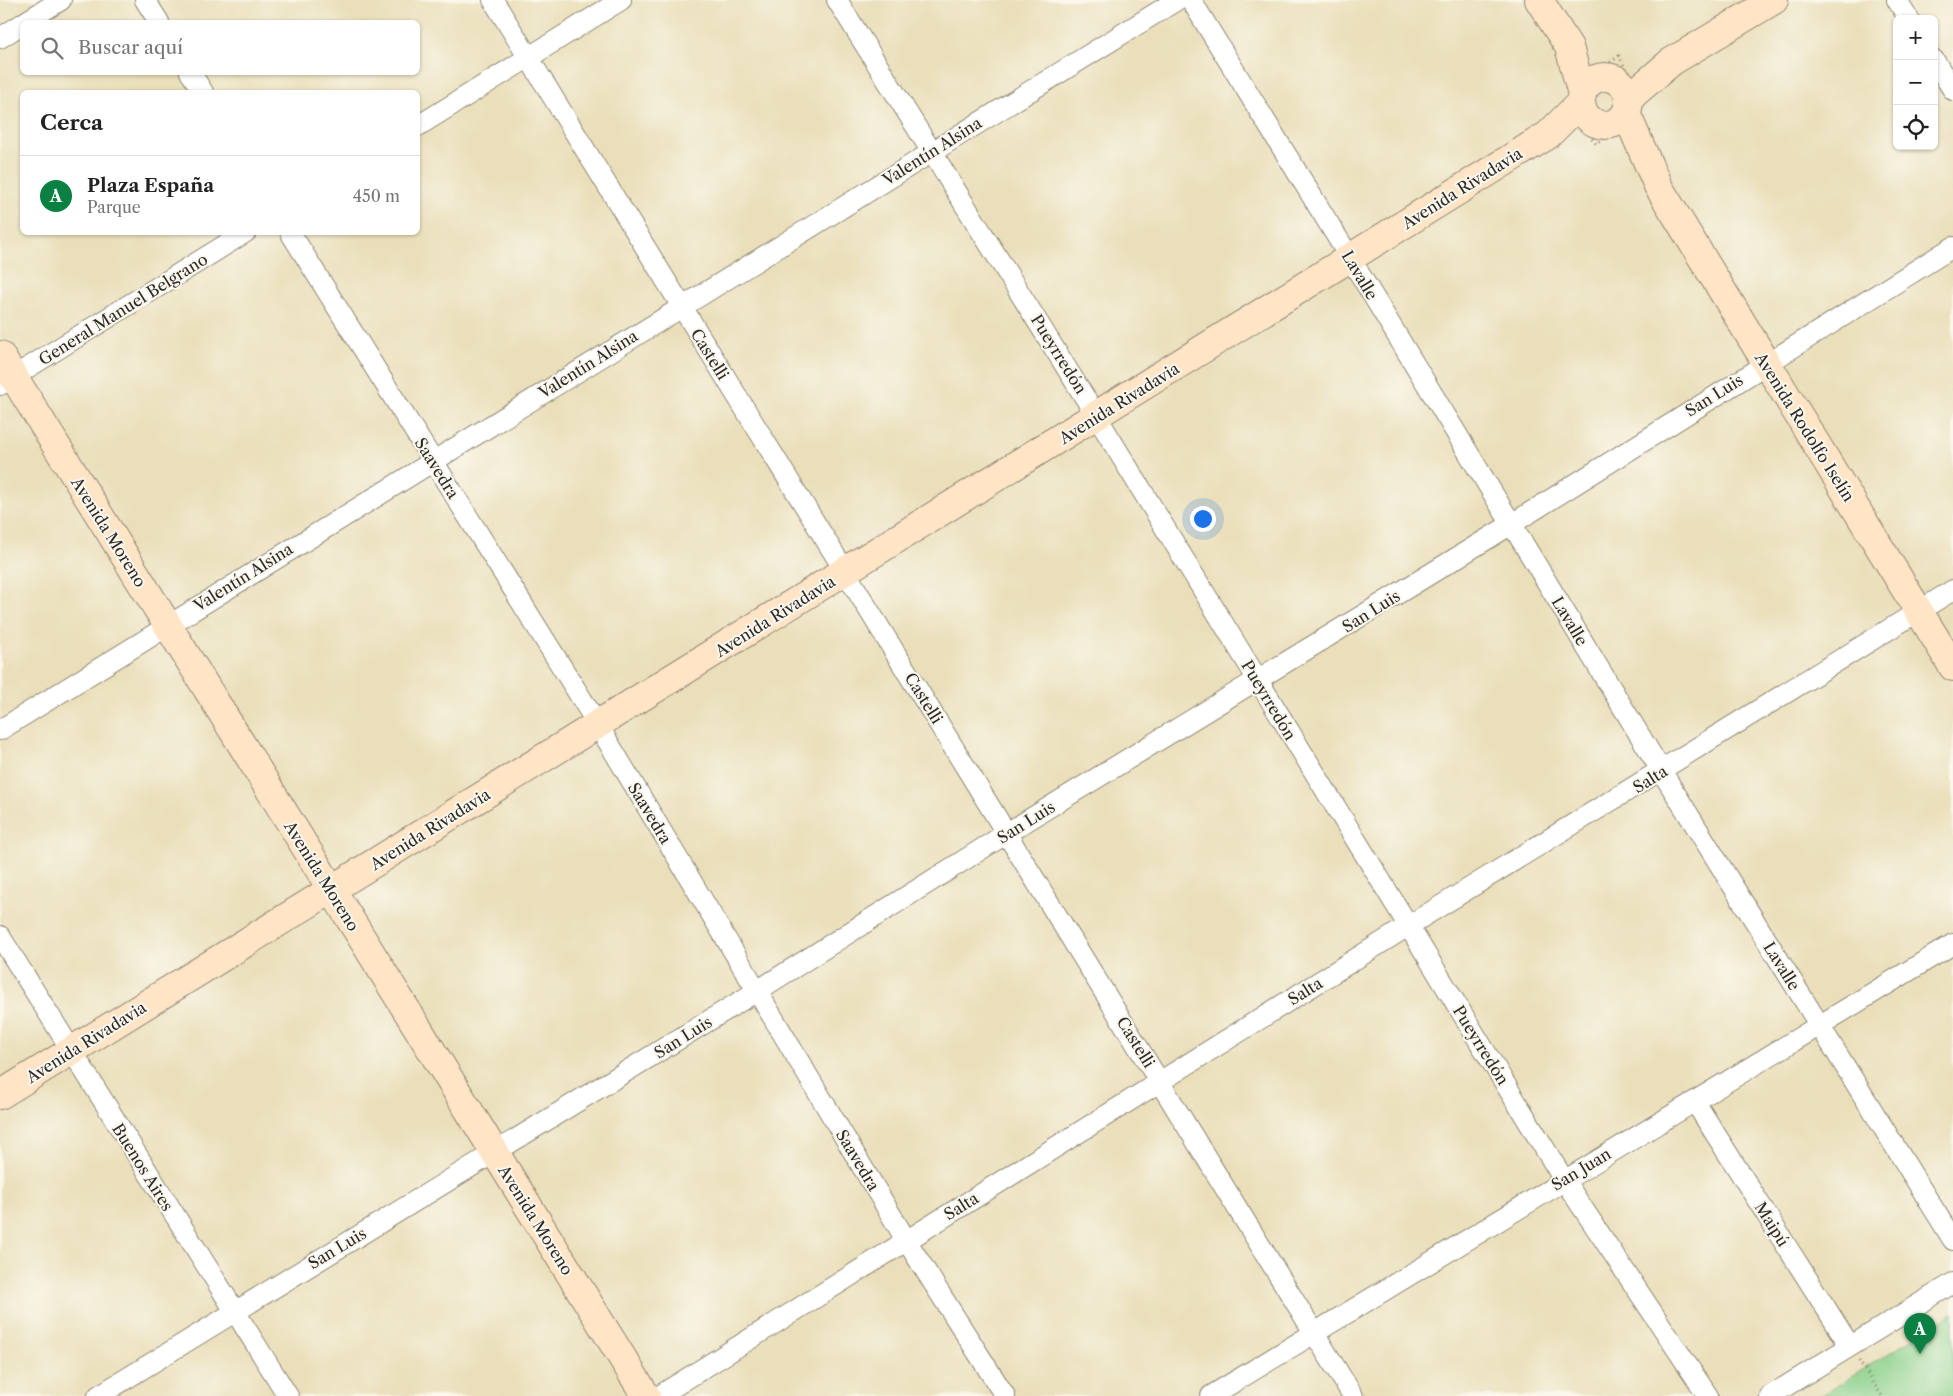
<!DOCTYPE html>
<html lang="es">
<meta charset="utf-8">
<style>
:root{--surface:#fff;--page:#f2f2f2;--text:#222;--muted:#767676;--line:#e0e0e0;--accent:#0b8043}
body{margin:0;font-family:"Libre Caslon Text",serif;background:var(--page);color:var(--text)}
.controls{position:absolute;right:15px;top:15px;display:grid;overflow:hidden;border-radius:8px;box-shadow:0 1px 4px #0004}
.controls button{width:45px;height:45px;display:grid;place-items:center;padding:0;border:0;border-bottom:1px solid var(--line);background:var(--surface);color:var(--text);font:25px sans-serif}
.you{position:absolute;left:1202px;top:518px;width:18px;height:18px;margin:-12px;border:4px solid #fff;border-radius:50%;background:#1a73e8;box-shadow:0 0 0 8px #1a73e833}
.badge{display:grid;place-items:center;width:32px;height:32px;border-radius:50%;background:var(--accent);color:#fff;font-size:16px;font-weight:700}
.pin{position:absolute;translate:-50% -41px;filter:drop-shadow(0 1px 2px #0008)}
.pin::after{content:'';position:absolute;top:26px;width:18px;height:15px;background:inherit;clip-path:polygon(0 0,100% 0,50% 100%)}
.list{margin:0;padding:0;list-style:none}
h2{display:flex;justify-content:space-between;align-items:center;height:65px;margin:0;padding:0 20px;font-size:21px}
h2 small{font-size:16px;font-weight:400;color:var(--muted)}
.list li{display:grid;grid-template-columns:32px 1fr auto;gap:15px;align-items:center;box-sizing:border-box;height:80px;padding:0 20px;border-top:1px solid var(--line)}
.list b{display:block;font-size:19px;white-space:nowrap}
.list p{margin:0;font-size:16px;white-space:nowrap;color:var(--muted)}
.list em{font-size:16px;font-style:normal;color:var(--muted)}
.icon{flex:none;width:28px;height:28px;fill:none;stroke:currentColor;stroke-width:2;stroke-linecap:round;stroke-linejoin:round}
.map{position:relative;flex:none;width:1953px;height:1396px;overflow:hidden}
.search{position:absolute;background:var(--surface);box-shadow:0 1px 4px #0004;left:20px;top:20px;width:400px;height:55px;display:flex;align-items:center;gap:12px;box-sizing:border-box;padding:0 18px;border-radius:8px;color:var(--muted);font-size:19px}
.panel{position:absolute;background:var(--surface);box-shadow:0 1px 4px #0004;left:20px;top:90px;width:400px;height:145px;border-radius:8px}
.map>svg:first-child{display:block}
</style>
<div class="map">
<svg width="1953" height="1396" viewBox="0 0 1953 1396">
<rect width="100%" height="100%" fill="#fbf7ec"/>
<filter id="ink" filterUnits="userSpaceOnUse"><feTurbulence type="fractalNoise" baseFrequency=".02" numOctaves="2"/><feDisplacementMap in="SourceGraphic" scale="10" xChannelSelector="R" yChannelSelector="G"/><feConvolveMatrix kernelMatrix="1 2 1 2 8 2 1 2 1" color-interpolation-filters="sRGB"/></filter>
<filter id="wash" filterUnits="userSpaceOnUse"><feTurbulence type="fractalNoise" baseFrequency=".0096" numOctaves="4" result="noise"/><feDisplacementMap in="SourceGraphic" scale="20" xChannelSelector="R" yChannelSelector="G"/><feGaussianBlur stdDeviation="1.12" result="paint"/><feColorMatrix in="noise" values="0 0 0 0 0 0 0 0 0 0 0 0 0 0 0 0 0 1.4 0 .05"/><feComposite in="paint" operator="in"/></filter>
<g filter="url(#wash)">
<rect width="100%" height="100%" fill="#eadfba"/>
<polygon fill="#8bd18c" stroke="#5b7e5c" points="1953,1313 1953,1396 1821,1396"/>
</g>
<g filter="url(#ink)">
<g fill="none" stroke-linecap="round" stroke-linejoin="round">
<defs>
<g id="street">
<polyline points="145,0 159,22"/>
<polyline points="493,0 1353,1396"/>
<polyline points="837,0 1097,417 1564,1180 1708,1396"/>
<polyline points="1191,0 1350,258 1662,772 1953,1240"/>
<polyline points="1897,0 1909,19"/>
<polyline points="25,22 61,0"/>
<polyline points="0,38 22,24"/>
<polyline points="1934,60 1953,90"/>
<polyline points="190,72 203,92"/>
<polyline points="418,126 621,0"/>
<polyline points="290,232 598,725 906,1240 1005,1396"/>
<polyline points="0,385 246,232"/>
<polyline points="0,730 1177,0"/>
<polyline points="0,936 288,1396"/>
<polyline points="1695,1102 1850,1346"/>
<polyline points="98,1396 757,991 1007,833 1510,525 1953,247"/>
<polyline points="659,1396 1408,926 1953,590"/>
<polyline points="1211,1396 1953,944"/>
<polyline points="1770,1396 1953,1283"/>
</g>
<g id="secondary">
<polyline points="1539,0 1569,47 1582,94"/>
<circle cx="1605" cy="101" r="24"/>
<polyline points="1629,98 1671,62 1774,0"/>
<polyline points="1626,113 1658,186 1953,667"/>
<polyline points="0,355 646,1396"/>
<polyline points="0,1095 1548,135 1581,102"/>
</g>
</defs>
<use href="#street" stroke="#8a8572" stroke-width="22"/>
<use href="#secondary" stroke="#8a8572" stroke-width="30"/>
<g stroke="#8a8572" stroke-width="3" stroke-dasharray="1 4" stroke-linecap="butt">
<polyline points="1598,71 1619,56 1628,73"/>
<polyline points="1584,126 1596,144 1613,132"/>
<polyline points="1859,1361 1882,1396"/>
</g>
<use href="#street" stroke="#fff" stroke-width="20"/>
<use href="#secondary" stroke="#ffe4c6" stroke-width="28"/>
</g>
</g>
<g text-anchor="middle" stroke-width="4" stroke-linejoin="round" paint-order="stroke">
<g font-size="16" fill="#2b2b2b" stroke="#fbf7ec">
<text transform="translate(932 151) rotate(-32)" y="6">Valentín Alsina</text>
<text transform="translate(1462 188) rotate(-32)" y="6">Avenida Rivadavia</text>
<text transform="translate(1360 275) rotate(59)" y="6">Lavalle</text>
<text transform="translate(123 309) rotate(-32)" y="6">General Manuel Belgrano</text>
<text transform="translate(710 354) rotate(58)" y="6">Castelli</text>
<text transform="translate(1059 354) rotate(58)" y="6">Pueyrredón</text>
<text transform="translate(588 364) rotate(-32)" y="6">Valentín Alsina</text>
<text transform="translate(1714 395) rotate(-32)" y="6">San Luis</text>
<text transform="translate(1119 403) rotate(-32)" y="6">Avenida Rivadavia</text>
<text transform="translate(1805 427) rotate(58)" y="6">Avenida Rodolfo Iselín</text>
<text transform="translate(437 468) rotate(58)" y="6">Saavedra</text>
<text transform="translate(109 532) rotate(58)" y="6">Avenida Moreno</text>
<text transform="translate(243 577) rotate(-32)" y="6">Valentín Alsina</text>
<text transform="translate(1371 611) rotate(-32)" y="6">San Luis</text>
<text transform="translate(775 616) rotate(-32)" y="6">Avenida Rivadavia</text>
<text transform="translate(1570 621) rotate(59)" y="6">Lavalle</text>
<text transform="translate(924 698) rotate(58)" y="6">Castelli</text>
<text transform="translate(1269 700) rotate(59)" y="6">Pueyrredón</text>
<text transform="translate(1650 779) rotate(-32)" y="6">Salta</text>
<text transform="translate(650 813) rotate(59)" y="6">Saavedra</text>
<text transform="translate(1026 822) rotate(-32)" y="6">San Luis</text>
<text transform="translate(430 829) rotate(-32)" y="6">Avenida Rivadavia</text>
<text transform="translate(322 876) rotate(58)" y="6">Avenida Moreno</text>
<text transform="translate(1782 966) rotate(58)" y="6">Lavalle</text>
<text transform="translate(1305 991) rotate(-32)" y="6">Salta</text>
<text transform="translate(683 1037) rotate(-32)" y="6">San Luis</text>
<text transform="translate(86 1042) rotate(-32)" y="6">Avenida Rivadavia</text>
<text transform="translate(1136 1042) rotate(58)" y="6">Castelli</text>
<text transform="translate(1481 1045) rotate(58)" y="6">Pueyrredón</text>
<text transform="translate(858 1160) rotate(59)" y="6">Saavedra</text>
<text transform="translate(143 1167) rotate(58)" y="6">Buenos Aires</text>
<text transform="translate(1581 1169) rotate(-31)" y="6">San Juan</text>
<text transform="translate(961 1206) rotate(-32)" y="6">Salta</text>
<text transform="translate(536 1220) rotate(58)" y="6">Avenida Moreno</text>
<text transform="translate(1772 1224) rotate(58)" y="6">Maipú</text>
<text transform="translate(337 1248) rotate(-31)" y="6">San Luis</text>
</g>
</g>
</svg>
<div class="controls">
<button>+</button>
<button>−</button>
<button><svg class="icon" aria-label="locate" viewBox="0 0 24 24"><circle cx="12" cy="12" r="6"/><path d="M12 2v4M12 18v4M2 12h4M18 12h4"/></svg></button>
</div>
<div class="you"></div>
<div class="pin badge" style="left:1920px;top:1354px">A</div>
<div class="search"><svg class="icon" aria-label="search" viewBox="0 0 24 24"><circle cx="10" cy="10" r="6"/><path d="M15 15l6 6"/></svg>Buscar aquí</div>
<section class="panel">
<h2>Cerca<small></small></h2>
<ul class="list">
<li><span class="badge">A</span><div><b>Plaza España</b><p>Parque</p></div><em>450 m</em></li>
</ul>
</section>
</div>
